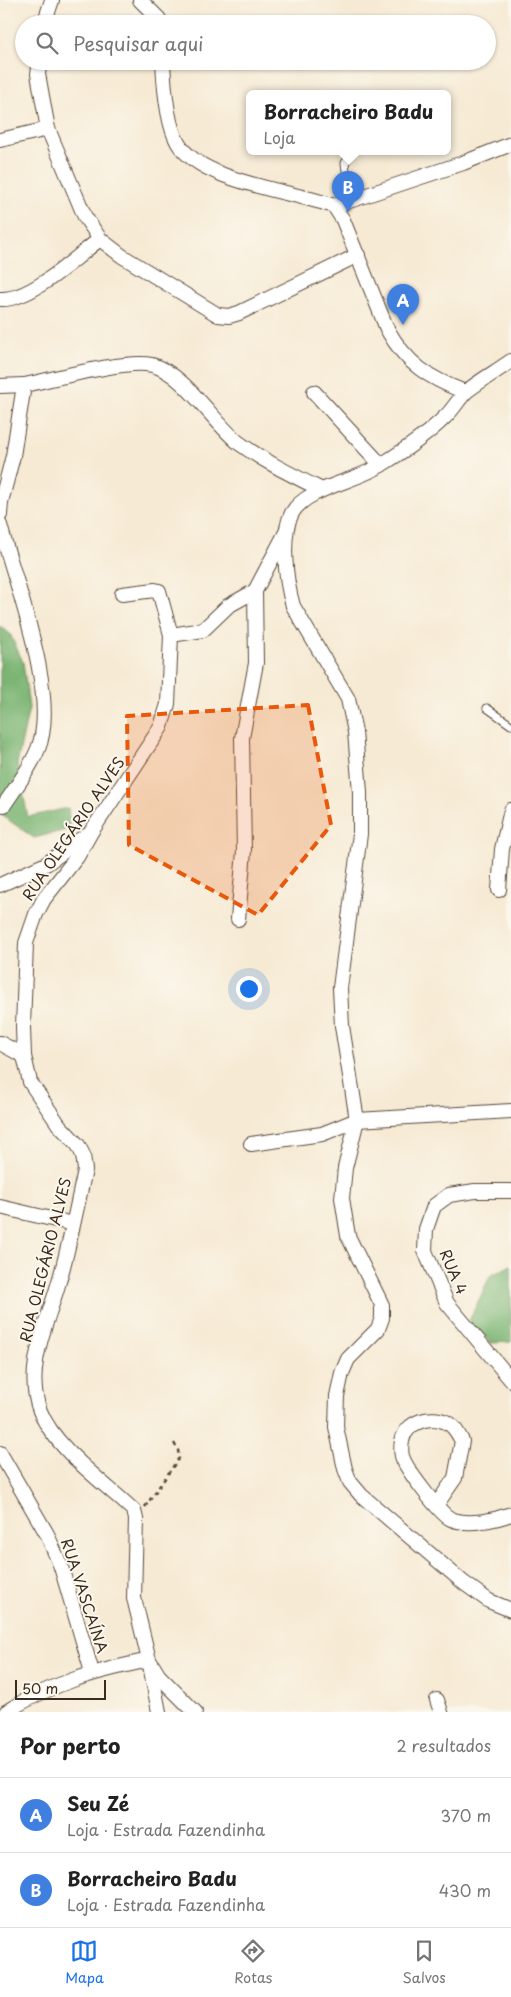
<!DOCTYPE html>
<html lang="pt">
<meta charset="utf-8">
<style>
:root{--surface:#fff;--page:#f6f6f6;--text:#222;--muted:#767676;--line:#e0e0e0;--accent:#1a73e8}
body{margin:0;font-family:"Playpen Sans",sans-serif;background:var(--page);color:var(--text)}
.scale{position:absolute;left:15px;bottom:12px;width:91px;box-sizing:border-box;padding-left:5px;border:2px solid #3b2a1e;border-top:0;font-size:14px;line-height:18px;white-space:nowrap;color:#3b2a1e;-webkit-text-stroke:4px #fbf7ec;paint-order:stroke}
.you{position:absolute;left:248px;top:988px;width:18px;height:18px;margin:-12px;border:4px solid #fff;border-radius:50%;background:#1a73e8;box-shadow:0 0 0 8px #1a73e833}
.badge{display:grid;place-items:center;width:32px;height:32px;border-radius:50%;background:var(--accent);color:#fff;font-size:16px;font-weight:700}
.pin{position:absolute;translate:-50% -41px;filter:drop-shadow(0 1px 2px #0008)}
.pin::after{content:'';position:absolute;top:26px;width:18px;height:15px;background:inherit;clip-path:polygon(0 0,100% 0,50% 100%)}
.popup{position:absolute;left:246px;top:90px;width:205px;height:65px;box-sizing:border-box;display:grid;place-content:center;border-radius:8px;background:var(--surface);filter:drop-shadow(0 1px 4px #0005);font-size:16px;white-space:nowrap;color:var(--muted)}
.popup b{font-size:19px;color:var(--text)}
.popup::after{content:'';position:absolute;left:50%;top:100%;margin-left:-10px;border:10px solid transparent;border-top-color:var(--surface)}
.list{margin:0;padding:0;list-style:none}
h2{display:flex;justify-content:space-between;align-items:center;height:65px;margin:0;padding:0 20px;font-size:21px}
h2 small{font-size:16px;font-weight:400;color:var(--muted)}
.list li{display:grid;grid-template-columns:32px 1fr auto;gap:15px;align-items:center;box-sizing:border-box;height:75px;padding:0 20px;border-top:1px solid var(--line)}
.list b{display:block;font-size:19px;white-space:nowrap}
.list p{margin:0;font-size:16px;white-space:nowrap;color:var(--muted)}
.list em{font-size:16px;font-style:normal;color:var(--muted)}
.icon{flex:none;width:28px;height:28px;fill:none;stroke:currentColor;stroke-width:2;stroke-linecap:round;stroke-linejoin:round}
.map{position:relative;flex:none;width:511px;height:1712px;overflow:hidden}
.search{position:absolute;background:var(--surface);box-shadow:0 1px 4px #0004;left:15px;right:15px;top:15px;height:55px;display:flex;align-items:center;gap:12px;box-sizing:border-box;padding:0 18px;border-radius:28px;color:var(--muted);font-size:19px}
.sheet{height:215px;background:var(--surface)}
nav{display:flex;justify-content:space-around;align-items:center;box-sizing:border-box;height:70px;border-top:1px solid var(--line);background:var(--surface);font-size:14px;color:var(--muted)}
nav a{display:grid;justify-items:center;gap:2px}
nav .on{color:var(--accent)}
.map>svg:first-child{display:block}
</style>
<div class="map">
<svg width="511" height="1712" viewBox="0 0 511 1712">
<rect width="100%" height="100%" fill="#fbf7ec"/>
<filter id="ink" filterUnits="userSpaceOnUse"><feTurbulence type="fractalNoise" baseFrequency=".02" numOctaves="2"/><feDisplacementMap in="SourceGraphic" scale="10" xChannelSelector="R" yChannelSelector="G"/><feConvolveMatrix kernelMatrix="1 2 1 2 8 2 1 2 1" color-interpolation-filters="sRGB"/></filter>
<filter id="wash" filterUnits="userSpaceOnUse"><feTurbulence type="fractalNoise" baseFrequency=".0096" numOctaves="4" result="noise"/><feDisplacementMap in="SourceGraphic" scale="20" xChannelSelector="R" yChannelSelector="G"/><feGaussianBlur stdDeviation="1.12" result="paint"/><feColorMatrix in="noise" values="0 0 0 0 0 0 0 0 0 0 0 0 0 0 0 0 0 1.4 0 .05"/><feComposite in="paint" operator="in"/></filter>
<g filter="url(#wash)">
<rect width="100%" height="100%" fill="#f6ead4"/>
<g fill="#7cb573" stroke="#5c7048">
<polygon points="0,626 10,634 23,662 29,708 17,764 28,817 68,808 70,829 34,838 3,816 0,811"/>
<polygon points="511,1265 511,1342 491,1343 469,1321 490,1276"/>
</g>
</g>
<g filter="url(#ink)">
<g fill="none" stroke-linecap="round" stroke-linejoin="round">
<defs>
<g id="service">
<polyline points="350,200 345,163 353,151"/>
<polyline points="487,708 511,725"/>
</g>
<g id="minor">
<polyline points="140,0 159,19 160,24"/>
<polyline points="44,24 52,0"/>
<polyline points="40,61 38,74 48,129 85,217 100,239 122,256 218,315 229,316 239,313 358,255"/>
<path d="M163,61C164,84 167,124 178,143C201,182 292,191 334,206L343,220L387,329C407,365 429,378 465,392"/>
<polyline points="0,140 48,129"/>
<polyline points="334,206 463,163 511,144"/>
<path d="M0,299C31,301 76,257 100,239"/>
<path d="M511,361C497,371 481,380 467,391C459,398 453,410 445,417C427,435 402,452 381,465C356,482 307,487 292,513C280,536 286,582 293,606L348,699L355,732L360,792V834L340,988L342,1026L357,1120L345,1168L342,1198L348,1236L382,1305V1318L378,1329L348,1359L342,1373L337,1396L336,1427L345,1469L350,1482L361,1495L464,1583L489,1601L511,1610"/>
<polyline points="0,386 24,385"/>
<polyline points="314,392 381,465"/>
<path d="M0,515L1,502L13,456L24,385C54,379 126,359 152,365C183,372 214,423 239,443C265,462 294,476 322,490"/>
<path d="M0,525C14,580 60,696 38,749C30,769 16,787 4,805"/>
<polyline points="122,594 155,590 159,591 171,635"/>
<polyline points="0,885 46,864 88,834"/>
<polyline points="499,890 502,849 511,810"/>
<polyline points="238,919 244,851 242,738 256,663 255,591"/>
<polyline points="0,1043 24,1056"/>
<polyline points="251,1144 322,1134 357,1120 511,1111"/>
<polyline points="511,1191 475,1191 449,1195 434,1206 426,1229 425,1251 447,1303 511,1380"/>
<polyline points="0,1207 73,1224"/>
<polyline points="0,1453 47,1534 61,1567 92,1672"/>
<path d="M437,1504L455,1478L462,1441C458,1434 455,1427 448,1423C432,1414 406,1421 402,1441C401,1445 401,1453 402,1456C405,1468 440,1514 451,1519C468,1526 495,1520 511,1514"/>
<polyline points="437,1700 441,1712"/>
<path d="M6,1712C50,1683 98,1671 149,1660L159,1676L195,1712"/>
<path d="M159,1712L149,1660L134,1598L136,1519L134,1511C105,1483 55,1449 40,1411C23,1368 49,1320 60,1278C70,1243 77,1206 85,1170L83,1155L78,1145L59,1125L30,1082L24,1056L23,1027L26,943L36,914L44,899L77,857L91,832L161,727L168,704L171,635L203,630L228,606L255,591L285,534"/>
</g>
</defs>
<use href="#service" stroke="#574739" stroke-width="9"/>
<use href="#minor" stroke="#574739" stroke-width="16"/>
<polyline stroke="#574739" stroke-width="2.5" stroke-dasharray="4 4" stroke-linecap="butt" points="145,1507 179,1458 178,1450 174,1443"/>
<use href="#service" stroke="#fff" stroke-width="7"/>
<use href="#minor" stroke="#fff" stroke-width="14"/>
</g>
</g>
<path fill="#e8590c" fill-opacity="0.2" stroke="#e8590c" stroke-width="4" stroke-dasharray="10 6" stroke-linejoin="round" d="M308,705L331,825L258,915L129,845L127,716Z"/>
<g text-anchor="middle" stroke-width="4" stroke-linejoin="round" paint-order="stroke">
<g font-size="15" fill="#3b2a1e" stroke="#fbf7ec">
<text transform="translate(74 829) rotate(-56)" y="5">RUA OLEGÁRIO ALVES</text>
<text transform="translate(46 1260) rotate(-76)" y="5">RUA OLEGÁRIO ALVES</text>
<text transform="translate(453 1272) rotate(67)" y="5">RUA 4</text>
<text transform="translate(84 1596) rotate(72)" y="5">RUA VASCAÍNA</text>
</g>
</g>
</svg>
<div class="scale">50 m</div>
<div class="you"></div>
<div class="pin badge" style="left:403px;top:325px;background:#3f7fe0">A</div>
<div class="pin badge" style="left:348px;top:212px;background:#3f7fe0">B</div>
<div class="popup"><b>Borracheiro Badu</b>Loja</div>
<div class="search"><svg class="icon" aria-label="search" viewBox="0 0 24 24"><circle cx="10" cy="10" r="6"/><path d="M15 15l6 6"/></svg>Pesquisar aqui</div>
</div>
<section class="sheet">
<h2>Por perto<small>2 resultados</small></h2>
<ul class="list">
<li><span class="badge" style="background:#3f7fe0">A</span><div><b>Seu Zé</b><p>Loja · Estrada Fazendinha</p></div><em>370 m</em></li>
<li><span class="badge" style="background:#3f7fe0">B</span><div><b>Borracheiro Badu</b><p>Loja · Estrada Fazendinha</p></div><em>430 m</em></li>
</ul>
</section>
<nav>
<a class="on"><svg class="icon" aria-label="map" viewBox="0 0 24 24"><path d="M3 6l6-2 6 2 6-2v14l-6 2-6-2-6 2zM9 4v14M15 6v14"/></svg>Mapa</a>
<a><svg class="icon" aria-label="directions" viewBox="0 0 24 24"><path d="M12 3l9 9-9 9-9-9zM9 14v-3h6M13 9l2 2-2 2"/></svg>Rotas</a>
<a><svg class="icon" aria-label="saved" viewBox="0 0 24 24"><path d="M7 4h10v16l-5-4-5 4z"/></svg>Salvos</a>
</nav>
